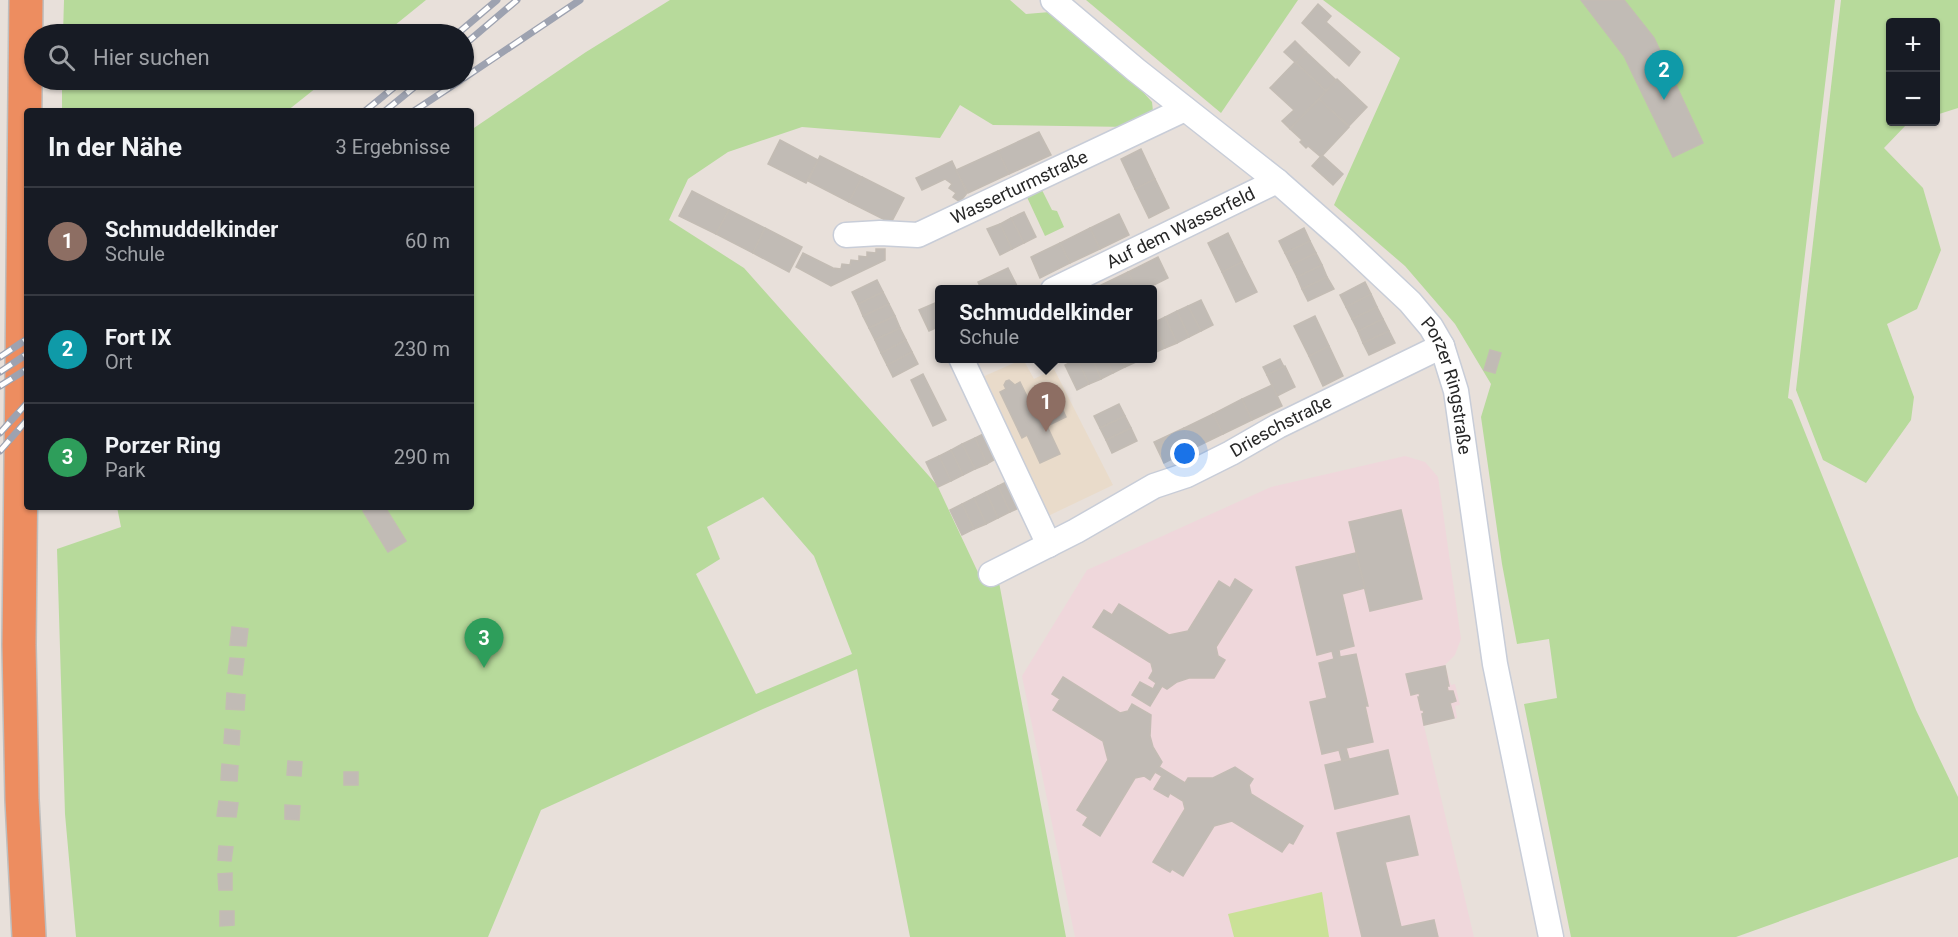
<!DOCTYPE html>
<html lang="de">
<meta charset="utf-8">
<style>
:root{--surface:#171b24;--page:#20242c;--text:#f1f3f6;--muted:#9ea1a6;--line:#363941;--accent:#4877e7}
body{margin:0;font-family:Roboto,sans-serif;background:var(--page);color:var(--text)}
.controls{position:absolute;right:18px;top:18px;display:grid;overflow:hidden;border-radius:6px;box-shadow:0 2px 4px #0004}
.controls button{width:54px;height:54px;display:grid;place-items:center;padding:0;border:0;border-bottom:2px solid var(--line);background:var(--surface);color:var(--text);font:30px sans-serif}
.you{position:absolute;left:1185px;top:454px;width:21px;height:21px;margin:-15px;border:4px solid #fff;border-radius:50%;background:#1a73e8;box-shadow:0 0 0 9px #1a73e833}
.badge{display:grid;place-items:center;width:39px;height:39px;border-radius:50%;background:var(--accent);color:#fff;font-size:20px;font-weight:700}
.pin{position:absolute;translate:-50% -50px;filter:drop-shadow(0 2px 3px #0008)}
.pin::after{content:'';position:absolute;top:32px;width:21px;height:18px;background:inherit;clip-path:polygon(0 0,100% 0,50% 100%)}
.popup{position:absolute;left:935px;top:285px;width:222px;height:78px;box-sizing:border-box;display:grid;place-content:center;border-radius:6px;background:var(--surface);filter:drop-shadow(0 2px 4px #0005);font-size:20px;white-space:nowrap;color:var(--muted)}
.popup b{font-size:22px;color:var(--text)}
.popup::after{content:'';position:absolute;left:50%;top:100%;margin-left:-12px;border:12px solid transparent;border-top-color:var(--surface)}
.list{margin:0;padding:0;list-style:none}
h2{display:flex;justify-content:space-between;align-items:center;height:78px;margin:0;padding:0 24px;font-size:26px}
h2 small{font-size:20px;font-weight:400;color:var(--muted)}
.list li{display:grid;grid-template-columns:39px 1fr auto;gap:18px;align-items:center;box-sizing:border-box;height:108px;padding:0 24px;border-top:2px solid var(--line)}
.list b{display:block;font-size:22px;white-space:nowrap}
.list p{margin:0;font-size:20px;white-space:nowrap;color:var(--muted)}
.list em{font-size:20px;font-style:normal;color:var(--muted)}
.icon{flex:none;width:33px;height:33px;fill:none;stroke:currentColor;stroke-width:2;stroke-linecap:round;stroke-linejoin:round}
.map{position:relative;flex:none;width:1958px;height:937px;overflow:hidden}
.search{position:absolute;background:var(--surface);box-shadow:0 2px 4px #0004;left:24px;top:24px;width:450px;height:66px;display:flex;align-items:center;gap:15px;box-sizing:border-box;padding:0 21px;border-radius:33px;color:var(--muted);font-size:22px}
.panel{position:absolute;background:var(--surface);box-shadow:0 2px 4px #0004;left:24px;top:108px;width:450px;height:402px;border-radius:6px}
.map>svg:first-child{display:block}
</style>
<div class="map">
<svg width="1958" height="937" viewBox="0 0 1958 937">
<rect width="100%" height="100%" fill="#e8e0da"/>
<polygon fill="#e9dbca" points="1023,359 1034,379 1054,369 1113,485 1046,517 980,378"/>
<polygon fill="#efd7db" points="1405,456 1425,462 1438,477 1461,639 1455,655 1445,665 1451,685 1455,684 1460,705 1455,706 1457,718 1424,726 1474,937 1075,937 1022,676 1087,570 1271,487"/>
<g fill="#b7da9b" fill-rule="evenodd">
<polygon points="64,0 426,0 384,34 63,34"/>
<path d="M670,0H1010L1026,14L1050,12L1117,63L1152,102L1153,111L1146,119L1128,127L993,125L960,105L940,138L802,127L728,152L688,179L669,220L744,268L937,485L983,583L998,577L1066,937H910L857,669L763,709L541,810L488,937H76L65,814L57,549L121,527L117,507H471V130L586,52ZM763,497L814,556L852,654L756,694L696,574L720,559L707,527Z"/>
<polygon points="1086,0 1298,0 1221,113"/>
<polygon points="1323,0 1835,0 1788,398 1792,400 1916,710 1958,797 1958,857 1736,937 1571,937 1524,704 1557,698 1549,639 1517,644 1502,564 1481,417 1491,384 1455,324 1405,266 1334,205 1400,58"/>
<polygon points="1841,0 1958,0 1958,108 1936,115 1936,22 1890,22 1890,122 1916,122 1906,125 1884,148 1923,188 1941,250 1917,309 1887,324 1914,397 1911,420 1866,483 1823,460 1796,390"/>
<polygon points="62,80 326,80 287,111 62,111"/>
<polygon points="1041,188 1052,210 1057,211 1064,227 1045,236 1026,195"/>
</g>
<polygon fill="#cae197" points="1322,892 1329,937 1234,937 1228,914"/>
<g fill="#c1bbb5" stroke="#c3bcb4" stroke-width="1.5">
<polygon points="1581,0 1624,0 1654,38 1703,143 1673,157 1624,56"/>
<polygon points="1318,4 1331,16 1326,22 1360,52 1349,66 1302,23"/>
<polygon points="1295,41 1306,52 1296,63 1284,52"/>
<polygon points="1306,52 1336,80 1326,91 1296,63"/>
<polygon points="1295,62 1326,91 1290,129 1282,121 1294,110 1270,88"/>
<polygon points="1337,79 1367,107 1349,126 1319,99"/>
<polygon points="1319,99 1349,127 1321,157 1308,146 1306,148 1300,142 1302,140 1290,129"/>
<polygon points="1039,132 1051,155 1009,174 998,151"/>
<polygon points="780,140 818,160 806,183 768,164"/>
<polygon points="1141,149 1155,179 1135,189 1121,159"/>
<polygon points="998,151 1009,174 968,193 956,170"/>
<polygon points="1322,155 1343,174 1333,185 1312,166"/>
<polygon points="820,156 862,177 849,202 808,181"/>
<polygon points="952,161 967,193 960,202 953,197 956,193 949,188 952,184 945,179 922,190 916,178"/>
<polygon points="862,177 904,198 891,223 849,202"/>
<polygon points="1155,179 1169,208 1149,218 1135,189"/>
<polygon points="692,191 729,210 716,234 679,216"/>
<polygon points="729,210 765,228 753,253 716,234"/>
<polygon points="1024,212 1036,237 1024,243 1011,218"/>
<polygon points="1119,214 1129,235 1100,249 1090,228"/>
<polygon points="1011,218 1024,243 1012,249 1000,224"/>
<polygon points="1000,224 1012,249 1000,255 987,229"/>
<polygon points="765,228 802,247 789,272 753,253"/>
<polygon points="1090,228 1100,249 1070,263 1060,243"/>
<polygon points="1304,228 1310,241 1285,253 1279,241"/>
<polygon points="1228,233 1242,262 1222,272 1208,243"/>
<polygon points="1310,241 1316,253 1291,265 1285,253"/>
<polygon points="1060,243 1070,263 1040,278 1031,257"/>
<polygon points="876,249 885,249 885,260 831,286 796,267 803,253 833,268 841,269 842,264 850,265 851,260 859,261 859,256 867,257 867,252 876,253"/>
<polygon points="1316,253 1322,265 1297,277 1291,265"/>
<polygon points="1158,257 1168,278 1144,290 1137,290 1128,272"/>
<polygon points="1242,262 1257,292 1236,302 1222,272"/>
<polygon points="1322,265 1327,277 1302,289 1297,277"/>
<polygon points="1008,268 1018,288 982,290 978,282"/>
<polygon points="1128,272 1137,290 1101,290 1099,286"/>
<polygon points="1327,277 1334,289 1308,301 1302,289"/>
<polygon points="877,280 883,292 858,304 852,292"/>
<polygon points="1365,282 1371,294 1346,307 1340,295"/>
<polygon points="883,292 889,304 863,316 858,304"/>
<polygon points="1371,294 1377,307 1352,319 1346,307"/>
<polygon points="1201,300 1213,325 1201,331 1188,306"/>
<polygon points="940,301 940,326 929,331 919,310"/>
<polygon points="889,304 895,316 869,328 863,316"/>
<polygon points="1188,306 1201,331 1189,337 1177,311"/>
<polygon points="1377,307 1383,319 1358,331 1352,319"/>
<polygon points="1177,311 1189,337 1177,343 1165,317"/>
<polygon points="895,316 900,328 875,340 869,328"/>
<polygon points="1315,316 1329,346 1309,356 1294,326"/>
<polygon points="1165,317 1177,343 1165,348 1153,323"/>
<polygon points="1383,319 1389,331 1363,343 1358,331"/>
<polygon points="1153,323 1165,348 1152,354 1152,323"/>
<polygon points="900,328 906,340 881,353 875,340"/>
<polygon points="1389,331 1395,343 1369,355 1363,343"/>
<polygon points="906,340 912,352 887,365 881,353"/>
<polygon points="1329,346 1343,376 1323,386 1309,356"/>
<polygon points="1490,350 1501,353 1495,373 1484,370"/>
<polygon points="912,352 918,364 893,377 887,365"/>
<polygon points="1092,358 1107,358 1113,373 1101,379"/>
<polygon points="1092,358 1101,379 1089,384 1077,359"/>
<polygon points="1107,358 1121,358 1125,367 1113,373"/>
<polygon points="1121,358 1137,358 1138,361 1125,367"/>
<polygon points="1077,359 1089,384 1077,390 1065,365"/>
<polygon points="1280,359 1284,367 1267,375 1263,367"/>
<polygon points="1285,366 1295,387 1277,396 1267,375"/>
<polygon points="923,374 946,420 933,426 911,380"/>
<polygon points="1009,380 1015,385 1020,382 1035,413 1059,402 1066,417 1047,426 1060,454 1040,463 1027,435 1022,438 1000,392 1006,389 1004,385 1006,381"/>
<polygon points="1272,385 1282,406 1252,420 1242,399"/>
<polygon points="1242,399 1252,420 1223,434 1213,414"/>
<polygon points="1119,404 1125,416 1100,428 1094,416"/>
<polygon points="1213,414 1223,434 1194,448 1184,428"/>
<polygon points="1125,416 1131,428 1106,440 1100,428"/>
<polygon points="1131,428 1137,441 1112,453 1106,440"/>
<polygon points="1184,428 1194,448 1164,463 1154,442"/>
<polygon points="987,432 999,457 987,464 975,438"/>
<polygon points="975,438 987,464 975,469 962,444"/>
<polygon points="962,444 975,469 963,475 951,450"/>
<polygon points="951,450 963,475 951,481 939,456"/>
<polygon points="939,456 951,481 938,487 926,462"/>
<polygon points="1010,480 1023,506 1010,512 998,486"/>
<polygon points="998,486 1010,512 998,518 986,492"/>
<polygon points="986,492 998,518 986,524 974,498"/>
<polygon points="974,498 986,524 974,529 962,504"/>
<polygon points="962,504 974,529 962,535 950,510"/>
<polygon points="370,507 385,507 406,541 388,552 363,511"/>
<polygon points="1401,510 1422,599 1370,611 1349,522"/>
<polygon points="1356,553 1365,588 1342,594 1354,646 1339,650 1340,657 1356,654 1368,706 1365,706 1373,742 1346,748 1349,759 1342,761 1339,750 1322,754 1310,702 1327,698 1319,663 1334,659 1332,651 1317,655 1296,567"/>
<polygon points="1235,579 1252,590 1216,647 1218,656 1225,660 1214,678 1189,678 1177,682 1167,689 1162,686 1150,706 1132,695 1140,682 1153,689 1156,683 1149,678 1153,671 1151,663 1093,627 1104,610 1112,615 1119,604 1169,635 1188,631 1219,581 1230,588"/>
<polygon points="232,627 248,629 246,646 230,645"/>
<polygon points="230,658 244,659 242,675 228,673"/>
<polygon points="1445,666 1449,686 1447,686 1448,691 1453,691 1456,701 1450,703 1454,718 1424,725 1422,714 1424,713 1423,710 1421,710 1418,697 1420,697 1419,693 1411,695 1406,674"/>
<polygon points="1063,677 1120,713 1128,711 1132,704 1151,715 1150,736 1153,747 1162,762 1159,767 1185,783 1188,778 1213,778 1235,767 1253,779 1249,785 1251,794 1303,826 1293,844 1289,842 1282,852 1232,821 1214,826 1183,876 1172,869 1170,872 1153,862 1185,809 1183,801 1170,793 1168,797 1154,789 1162,776 1155,772 1150,780 1144,776 1135,778 1100,836 1083,825 1088,817 1077,810 1108,760 1103,741 1053,710 1060,699 1052,694"/>
<polygon points="227,693 245,695 244,710 226,709"/>
<polygon points="225,729 240,731 239,745 224,743"/>
<polygon points="1388,750 1398,794 1335,809 1325,765"/>
<polygon points="288,761 302,762 301,776 287,775"/>
<polygon points="222,764 238,766 237,781 221,780"/>
<rect x="344" y="772" width="14" height="13"/>
<polygon points="219,801 238,803 236,817 217,816"/>
<polygon points="285,805 300,806 299,820 285,819"/>
<polygon points="1409,816 1418,855 1385,862 1401,927 1434,920 1438,937 1362,937 1337,833"/>
<polygon points="219,846 233,847 231,861 218,860"/>
<polygon points="232,873 232,890 219,890 218,874"/>
<polygon points="220,911 234,911 234,925 220,926"/>
</g>
<g fill="none" stroke-linecap="round" stroke-linejoin="round">
<defs>
<g id="minor">
<path id="s1" d="M1053,0L1136,70L1277,181L1344,240L1410,302L1431,327L1442,346L1456,391L1495,664L1551,937"/>
<path id="s2" d="M846,235L880,233L918,235L1185,109"/>
<path id="s3" d="M1053,290L1277,181"/>
<polyline points="961,358 1049,545"/>
<path id="s4" d="M991,574L1076,531L1154,486L1187,475L1231,453L1278,426L1442,346"/>
</g>
<polyline id="highway" points="26,0 19,645 22,800 29,937"/>
</defs>
<use href="#minor" stroke="#c8cdd8" stroke-width="27"/>
<use href="#highway" stroke="#bebebe" stroke-width="36"/>
<use href="#minor" stroke="#fff" stroke-width="24"/>
<use href="#highway" stroke="#ed8d60" stroke-width="33"/>
<defs>
<g id="rail">
<polyline points="457,34 497,0"/>
<polyline points="464,45 517,0"/>
<polyline points="464,78 580,0"/>
<polyline points="365,111 403,80"/>
<polyline points="385,111 423,80"/>
<polyline points="414,111 461,80"/>
<polyline points="0,357 27,339"/>
<polyline points="0,372 27,354"/>
<polyline points="0,386 27,369"/>
<polyline points="0,433 27,403"/>
<polyline points="0,451 27,420"/>
</g>
</defs>
<use href="#rail" stroke="#9da2b0" stroke-width="7"/>
<use href="#rail" stroke="#fff" stroke-width="4.5" stroke-dasharray="14" stroke-linecap="butt"/>
</g>
<g text-anchor="middle" stroke-width="4.5" stroke-linejoin="round" paint-order="stroke">
<g font-size="18" fill="#272727" stroke="#fff">
<text dy="6" stroke="none"><textPath href="#s2" startOffset="184">Wasserturmstraße</textPath></text>
<text dy="6" stroke="none"><textPath href="#s3" startOffset="142">Auf dem Wasserfeld</textPath></text>
<text dy="6" stroke="none"><textPath href="#s1" startOffset="562">Porzer Ringstraße</textPath></text>
<text dy="6" stroke="none"><textPath href="#s4" startOffset="326">Drieschstraße</textPath></text>
</g>
</g>
</svg>
<div class="controls">
<button>+</button>
<button>−</button>
</div>
<div class="you"></div>
<div class="pin badge" style="left:1046px;top:432px;background:#8d6e63">1</div>
<div class="popup"><b>Schmuddelkinder</b>Schule</div>
<div class="pin badge" style="left:1664px;top:100px;background:#0f9aa8">2</div>
<div class="pin badge" style="left:484px;top:668px;background:#2e9e5b">3</div>
<div class="search"><svg class="icon" aria-label="search" viewBox="0 0 24 24"><circle cx="10" cy="10" r="6"/><path d="M15 15l6 6"/></svg>Hier suchen</div>
<section class="panel">
<h2>In der Nähe<small>3 Ergebnisse</small></h2>
<ul class="list">
<li><span class="badge" style="background:#8d6e63">1</span><div><b>Schmuddelkinder</b><p>Schule</p></div><em>60 m</em></li>
<li><span class="badge" style="background:#0f9aa8">2</span><div><b>Fort IX</b><p>Ort</p></div><em>230 m</em></li>
<li><span class="badge" style="background:#2e9e5b">3</span><div><b>Porzer Ring</b><p>Park</p></div><em>290 m</em></li>
</ul>
</section>
</div>
